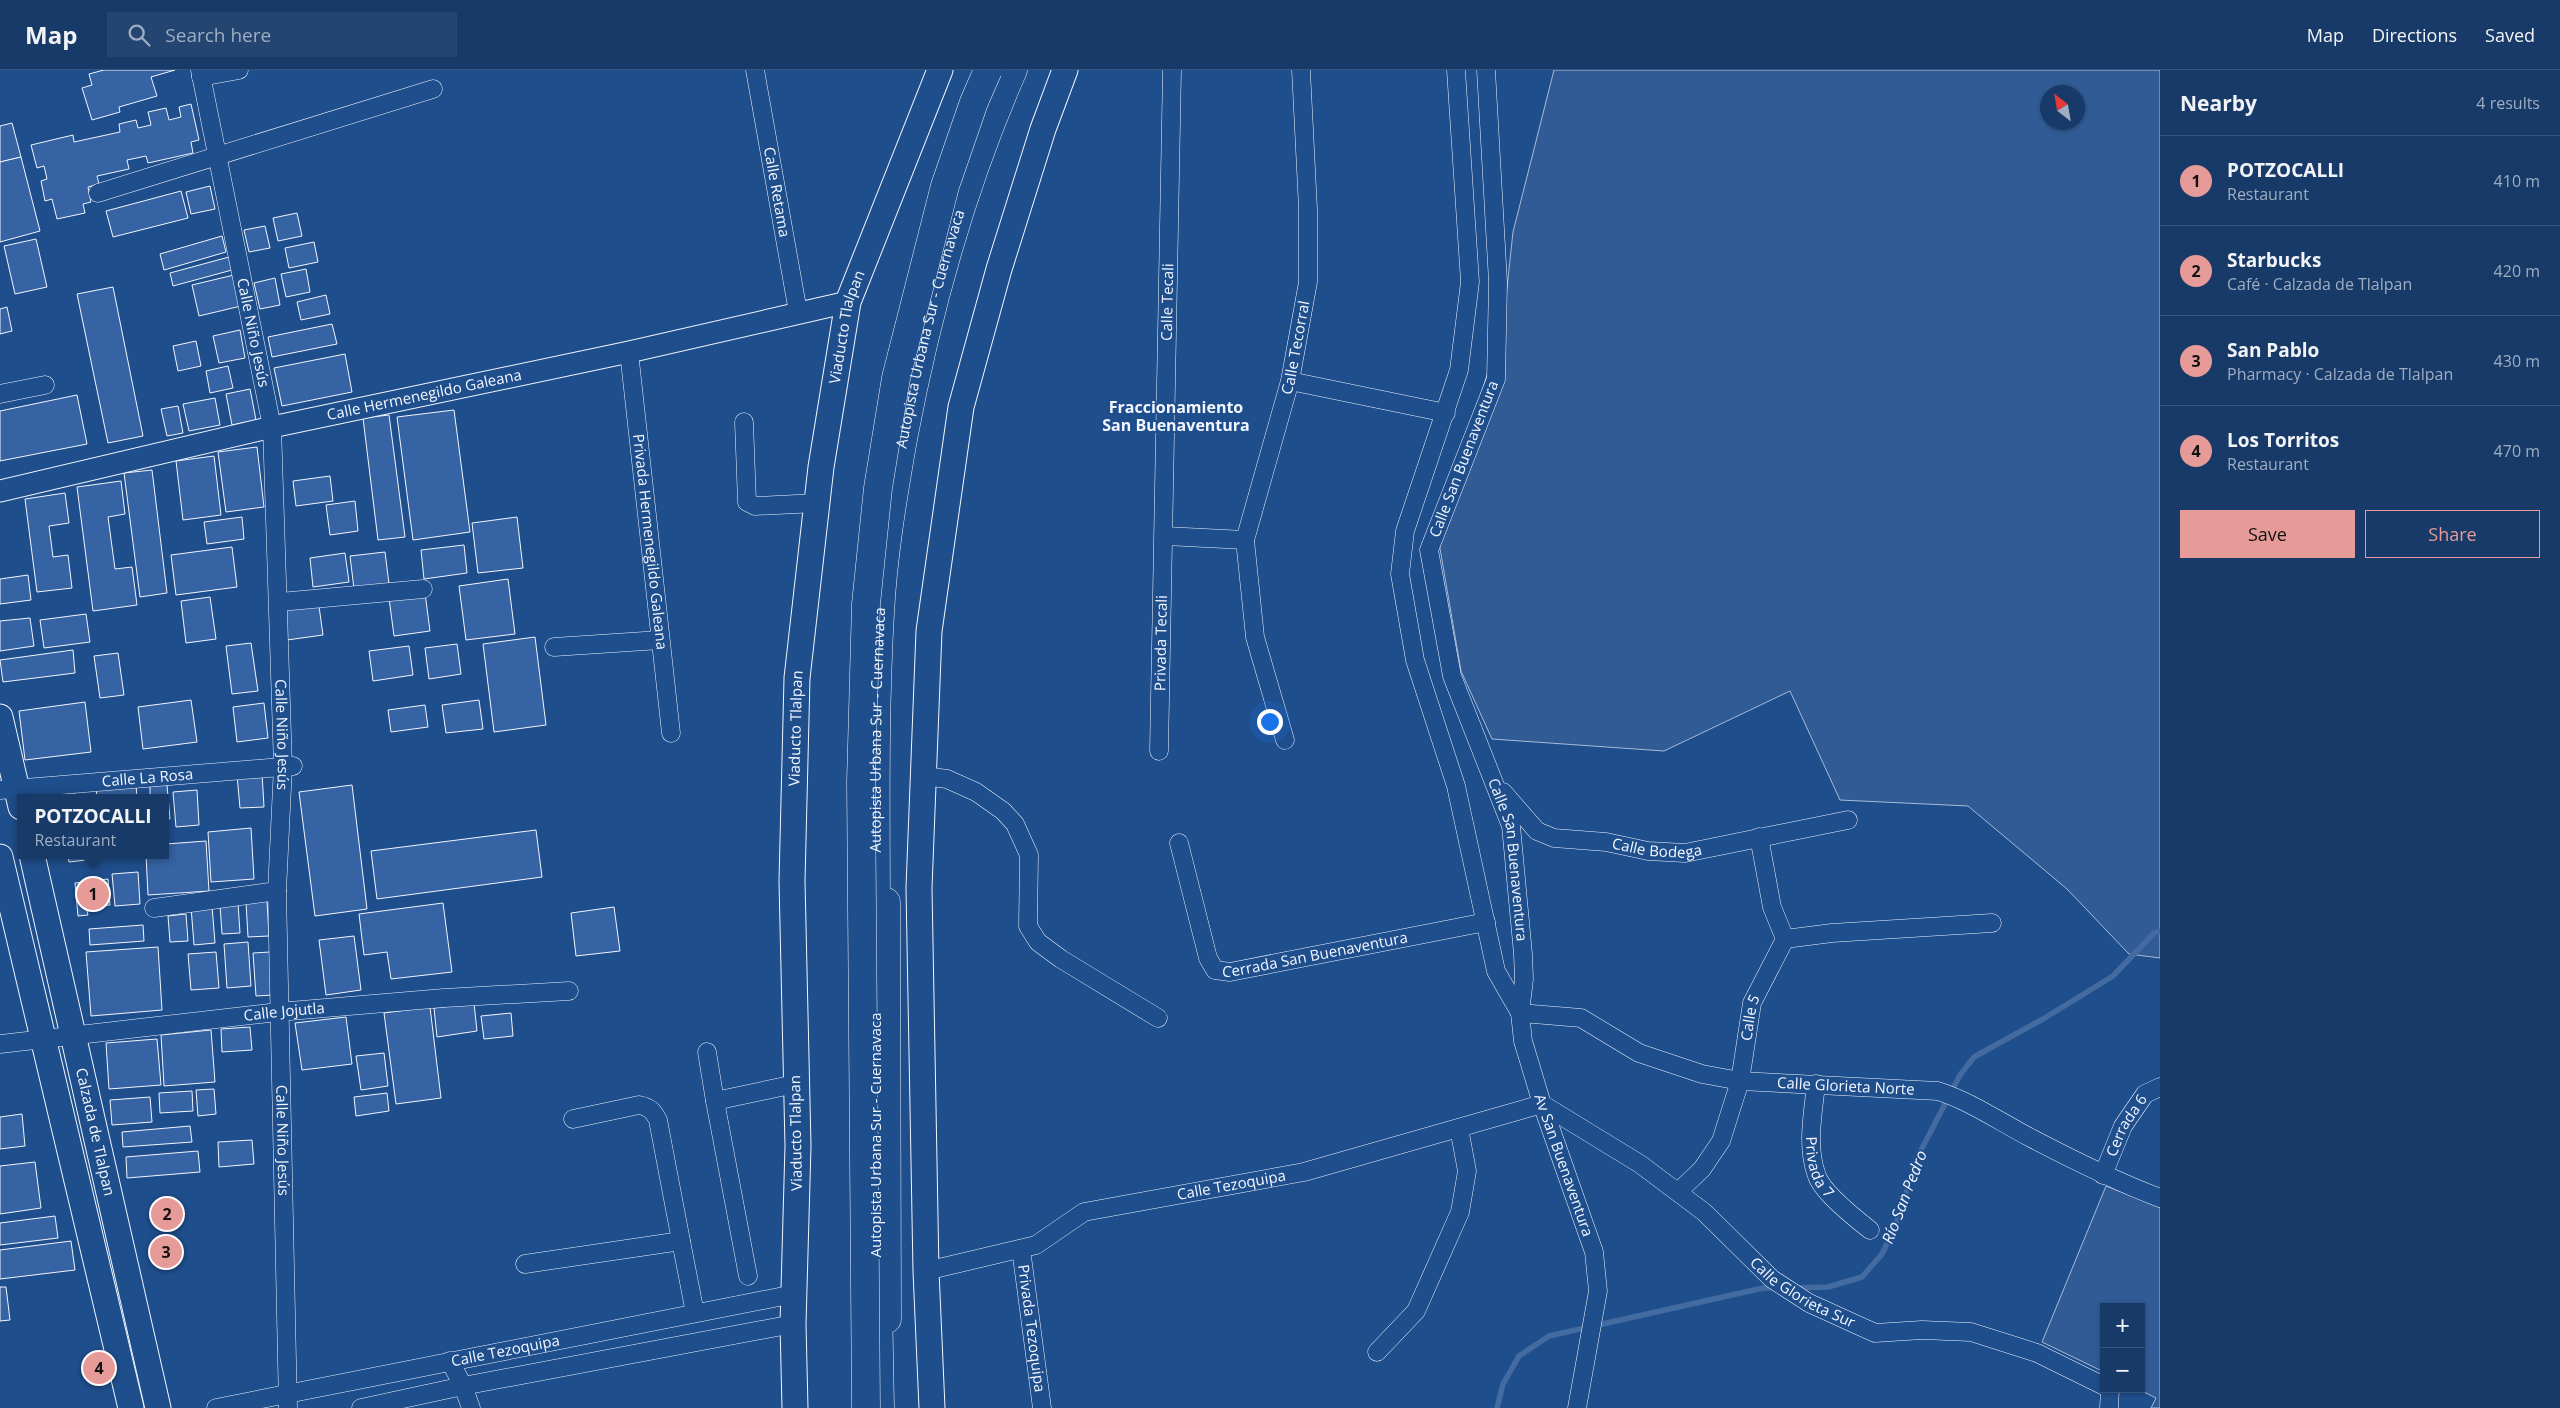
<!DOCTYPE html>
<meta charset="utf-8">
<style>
:root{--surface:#173a69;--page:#244571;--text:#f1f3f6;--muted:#9eadc0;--line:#36547d;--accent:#e69b98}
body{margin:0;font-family:"Open Sans",sans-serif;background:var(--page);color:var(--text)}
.controls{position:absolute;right:15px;bottom:15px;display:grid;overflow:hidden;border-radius:0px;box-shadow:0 1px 4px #0004}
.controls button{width:45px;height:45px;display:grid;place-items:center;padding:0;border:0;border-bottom:1px solid var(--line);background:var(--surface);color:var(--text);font:25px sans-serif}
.compass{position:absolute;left:2040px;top:15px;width:45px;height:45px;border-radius:50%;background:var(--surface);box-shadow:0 1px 4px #0004;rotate:329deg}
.you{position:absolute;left:1269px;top:651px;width:18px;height:18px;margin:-12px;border:4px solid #fff;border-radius:50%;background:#1a73e8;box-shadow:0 0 0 8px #1a73e833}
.badge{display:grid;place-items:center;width:32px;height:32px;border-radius:50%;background:var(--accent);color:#111;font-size:16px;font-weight:700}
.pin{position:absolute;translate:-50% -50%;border:2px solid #fff;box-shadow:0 1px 5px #0006}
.popup{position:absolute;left:17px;top:724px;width:152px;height:65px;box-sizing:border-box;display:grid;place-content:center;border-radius:0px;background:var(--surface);filter:drop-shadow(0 1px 4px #0005);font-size:16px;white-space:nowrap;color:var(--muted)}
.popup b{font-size:19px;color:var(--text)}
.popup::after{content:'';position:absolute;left:50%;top:100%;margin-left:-10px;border:10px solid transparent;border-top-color:var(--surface)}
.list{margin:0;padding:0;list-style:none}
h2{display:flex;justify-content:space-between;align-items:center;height:65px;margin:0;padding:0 20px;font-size:21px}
h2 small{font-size:16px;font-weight:400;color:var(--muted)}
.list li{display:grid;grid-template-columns:32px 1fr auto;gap:15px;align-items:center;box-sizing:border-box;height:90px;padding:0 20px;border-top:1px solid var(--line)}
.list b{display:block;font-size:19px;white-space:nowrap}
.list p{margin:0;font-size:16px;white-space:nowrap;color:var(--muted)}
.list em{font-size:16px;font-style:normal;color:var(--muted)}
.actions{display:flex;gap:10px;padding:15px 20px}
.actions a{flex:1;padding:11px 0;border:1px solid var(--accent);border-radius:0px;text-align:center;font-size:18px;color:var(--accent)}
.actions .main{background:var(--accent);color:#111}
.icon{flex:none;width:28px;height:28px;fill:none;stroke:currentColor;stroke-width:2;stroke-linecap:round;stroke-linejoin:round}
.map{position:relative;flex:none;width:2160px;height:1338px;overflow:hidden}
header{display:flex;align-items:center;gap:30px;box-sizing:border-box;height:70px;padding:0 25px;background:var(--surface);border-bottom:1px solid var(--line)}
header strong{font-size:24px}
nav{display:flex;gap:28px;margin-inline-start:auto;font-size:18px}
.search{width:350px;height:45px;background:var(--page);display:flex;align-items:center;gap:12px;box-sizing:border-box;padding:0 18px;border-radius:0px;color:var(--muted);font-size:19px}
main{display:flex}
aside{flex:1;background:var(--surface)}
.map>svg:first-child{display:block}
</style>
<header>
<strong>Map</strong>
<div class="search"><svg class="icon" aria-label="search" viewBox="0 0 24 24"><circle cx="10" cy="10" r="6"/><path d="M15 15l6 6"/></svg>Search here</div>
<nav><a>Map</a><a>Directions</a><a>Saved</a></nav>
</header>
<main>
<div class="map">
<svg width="2160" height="1338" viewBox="0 0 2160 1338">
<rect width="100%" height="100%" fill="#1f4e8c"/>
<g fill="#305b95" stroke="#a8bbd7" fill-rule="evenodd">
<path d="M1554,0H2160V888L2129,884L2067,819L1968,736L1840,730L1790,621L1664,681L1492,669L1461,601L1437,461L1503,255L1513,162ZM2048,22H2078V52H2048Z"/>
<polygon points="2106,1116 2160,1137 2160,1338 2151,1338 2156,1328 2138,1319 2141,1319 2141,1237 2104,1237 2104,1302 2042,1272"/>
</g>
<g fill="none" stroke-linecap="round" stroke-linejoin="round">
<g stroke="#446ba0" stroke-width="5.5">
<polyline points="1795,1218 1828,1217 1862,1207 1882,1184 1895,1157 1918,1086 1960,1005 1974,987 2043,949 2113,906 2154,863 2160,861"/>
<polyline points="1497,1338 1503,1314 1519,1286 1549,1266 1763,1218 1776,1218"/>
</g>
</g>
<g fill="#3563a3" stroke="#f2f6ff">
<polygon points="104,0 175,0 151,7 157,26 119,37 120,42 92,50 82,18 92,15 89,4"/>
<polygon points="191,34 199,70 191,72 193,83 148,93 146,86 127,90 129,99 97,106 99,114 88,117 91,132 83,134 85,143 57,149 52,129 45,131 41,111 47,109 44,96 37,98 31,75 73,65 74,72 120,62 119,54 136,50 138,58 151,55 148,42 166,38 169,50 181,47 179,37"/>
<polygon points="12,53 21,87 0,92 0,56"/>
<polygon points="21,87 40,161 0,172 0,92"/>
<polygon points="210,116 215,139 191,144 186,122"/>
<polygon points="181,121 188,148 113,167 106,141"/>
<polygon points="297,143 302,166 278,171 273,148"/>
<polygon points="265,156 270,178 249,182 244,160"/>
<polygon points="222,166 226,182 164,200 160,184"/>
<polygon points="36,169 47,217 15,224 4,176"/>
<polygon points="314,172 318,192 289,198 285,178"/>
<polygon points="229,187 232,200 173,216 170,203"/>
<polygon points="306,199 310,222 286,227 281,204"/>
<polygon points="234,205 241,236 199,246 192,215"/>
<polygon points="275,208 280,235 260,239 254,213"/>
<polygon points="113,217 143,366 108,373 77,224"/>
<polygon points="326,225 330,244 301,250 297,232"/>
<polygon points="7,237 12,261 0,264 0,239"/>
<polygon points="332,254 337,274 272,287 268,267"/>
<polygon points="240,260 245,288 219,293 213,266"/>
<polygon points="196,271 201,296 178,301 173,276"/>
<polygon points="345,284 352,322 282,336 274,298"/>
<polygon points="228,296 233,318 210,323 206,301"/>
<polygon points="250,319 256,350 232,355 226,324"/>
<polygon points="77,325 87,374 0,391 0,341"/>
<polygon points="215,328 220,355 189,361 183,334"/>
<polygon points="178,336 183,363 167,366 161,339"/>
<polygon points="454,340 470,462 413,470 397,347"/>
<polygon points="389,345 405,467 378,470 363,348"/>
<polygon points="257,377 264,437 226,442 218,382"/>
<polygon points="214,386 221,445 183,450 176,391"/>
<polygon points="152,400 167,523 140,527 124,403"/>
<polygon points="330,406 333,431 296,436 293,411"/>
<polygon points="121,411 125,444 108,447 115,499 132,497 137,535 93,541 77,417"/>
<polygon points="65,423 69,453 49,456 53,487 68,485 72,518 37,522 25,429"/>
<polygon points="355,431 358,461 330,465 326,435"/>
<polygon points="242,447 244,469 207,474 204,452"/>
<polygon points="517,447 523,498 478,503 472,453"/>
<polygon points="464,475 467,503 424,509 421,480"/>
<polygon points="232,477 237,517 176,525 171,485"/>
<polygon points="385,482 389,514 354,519 350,486"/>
<polygon points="345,483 349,512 313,517 310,488"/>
<polygon points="28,505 31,530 0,534 0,509"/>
<polygon points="508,509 515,564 466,570 459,516"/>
<polygon points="425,523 430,561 394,566 389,528"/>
<polygon points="210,527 216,569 186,573 181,531"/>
<polygon points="318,529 323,565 287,570 283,534"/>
<polygon points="86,544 90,572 44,578 40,550"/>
<polygon points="30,548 34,576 0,581 0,551"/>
<polygon points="535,567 546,655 494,662 483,574"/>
<polygon points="251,573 258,621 232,624 226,576"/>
<polygon points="457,574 461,604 429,609 425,578"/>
<polygon points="409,576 413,605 373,611 369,581"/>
<polygon points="73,580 75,603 3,612 0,590"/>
<polygon points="118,583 124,625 100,628 94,586"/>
<polygon points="191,630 197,672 143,679 138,637"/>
<polygon points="479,630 483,659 446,663 442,635"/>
<polygon points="85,632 91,682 25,690 19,641"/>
<polygon points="264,633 268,668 237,672 233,637"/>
<polygon points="425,635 428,657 391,662 388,640"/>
<polygon points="262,703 264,737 240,738 237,705"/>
<polygon points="136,714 137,728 97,728 96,717"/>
<polygon points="167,715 170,749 166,749 166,728 150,728 150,716"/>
<polygon points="352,715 367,839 315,846 299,722"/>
<polygon points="197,720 199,755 176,757 173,722"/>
<polygon points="74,721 75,728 47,728 46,723"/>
<polygon points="251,758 254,809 211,812 208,762"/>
<polygon points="536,760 542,807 377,829 371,781"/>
<polygon points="206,771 209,821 148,825 146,785 166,785 166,774"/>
<polygon points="68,785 95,785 95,789 69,792"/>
<polygon points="138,802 140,834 115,836 112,804"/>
<polygon points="108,809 110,835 86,837 88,845 78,846 75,813"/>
<polygon points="267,831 269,866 248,867 246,832"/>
<polygon points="238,833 240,863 222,864 220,835"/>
<polygon points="443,833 452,902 391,909 387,882 364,885 359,844"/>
<polygon points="212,836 215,873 194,875 191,837"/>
<polygon points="614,837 620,881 576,886 571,843"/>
<polygon points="186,844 188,871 170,872 168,846"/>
<polygon points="143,855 144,871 90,875 89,859"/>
<polygon points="354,866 361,920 326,925 319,870"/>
<polygon points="248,872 251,916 227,918 224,874"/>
<polygon points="158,877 162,940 91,946 86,882"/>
<polygon points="216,882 219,918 191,920 188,884"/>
<polygon points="270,882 273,925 256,926 253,883"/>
<polygon points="474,933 477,961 437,967 434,938"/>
<polygon points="430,937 441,1028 396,1034 384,943"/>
<polygon points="511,943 513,966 484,969 481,946"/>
<polygon points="346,947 352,994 302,1000 295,953"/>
<polygon points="250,957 252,980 222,982 221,959"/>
<polygon points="211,960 215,1012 164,1016 161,965"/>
<polygon points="157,969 161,1015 109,1019 106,973"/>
<polygon points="384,983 388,1016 361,1020 356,986"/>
<polygon points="214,1019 216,1044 198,1046 196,1020"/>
<polygon points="192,1021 193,1041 160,1043 159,1023"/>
<polygon points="387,1023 389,1041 356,1046 354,1027"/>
<polygon points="150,1027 152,1052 112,1055 110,1030"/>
<polygon points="22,1044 25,1076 0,1079 0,1047"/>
<polygon points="190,1056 192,1072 123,1077 122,1062"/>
<polygon points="252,1070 254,1094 219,1097 218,1072"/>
<polygon points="198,1081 200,1102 127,1108 126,1087"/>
<polygon points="35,1092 41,1138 0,1144 0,1096"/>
<polygon points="55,1146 58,1168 0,1175 0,1153"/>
<polygon points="71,1171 75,1200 0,1209 0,1180"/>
<polygon points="0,1217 6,1217 10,1250 0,1251"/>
</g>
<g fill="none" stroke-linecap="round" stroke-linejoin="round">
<defs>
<g id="minor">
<path id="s1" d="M200,0L272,357L283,696L277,821L288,1338"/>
<path id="s2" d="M755,0L798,242"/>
<polyline points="1456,0 1470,212 1459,300 1405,461 1400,504 1415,590 1456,716 1496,901 1520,943"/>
<path id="s3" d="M1486,0L1498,212L1496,309L1429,480L1452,606L1511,756L1523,884L1524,909L1520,943L1523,971L1542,1034L1594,1182L1598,1221L1577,1338"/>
<polyline points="201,7 239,0"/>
<polyline points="98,123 433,19"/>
<path id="s4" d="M629,282L671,663"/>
<polyline points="1290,311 1446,343"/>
<polyline points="0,324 45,315"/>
<polyline points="744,352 747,432 755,436 817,433"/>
<polyline points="1165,466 1245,470"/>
<polyline points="280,532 423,519"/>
<polyline points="554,577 660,570"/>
<path id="s5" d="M1285,670L1255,567L1245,470L1290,311L1308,212V139L1301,0"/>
<path id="s6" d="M1159,681L1172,0"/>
<polyline points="924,706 947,709 976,722 1003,741 1015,754 1029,785 1028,856 1038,872 1061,889 1158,948"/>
<path id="s7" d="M0,720L293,696"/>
<path id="s8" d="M1503,722L1537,761L1554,768L1606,772L1648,781L1685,783L1848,750"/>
<path id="s9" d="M1179,773L1208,888L1215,900L1230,902L1486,852"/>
<polyline points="154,838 277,821"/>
<polyline points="1785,869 1832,863 1992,853"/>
<path id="s10" d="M1520,943L1581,948L1639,983L1702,1004L1740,1011L1938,1021C1972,1032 2000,1052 2031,1068C2073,1090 2115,1111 2160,1128"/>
<path id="s11" d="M0,974L278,942L444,928L569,921"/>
<polyline points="707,982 715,1031"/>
<path id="s12" d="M1816,1014C1813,1044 1806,1077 1817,1106C1823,1123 1856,1149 1870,1160"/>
<path id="s13" d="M2103,1105L2123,1056L2145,1024L2160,1017"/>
<path id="s14" d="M1678,1122L1702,1099L1721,1071L1740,1011L1752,933L1785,869L1772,837L1759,767"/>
<polyline points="681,1171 695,1243"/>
<path id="s15" d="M1021,1179L1042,1338"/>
<path d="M525,1194L681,1171L658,1050C653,1041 650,1037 639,1035L573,1049"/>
<path id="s16" d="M926,1201L1036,1175L1084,1142L1304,1102L1542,1034L1640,1094L1704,1142L1772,1209L1809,1233L1875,1263L1922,1260L1971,1262L2037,1283L2104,1316"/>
<polyline points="748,1206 715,1031 795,1014"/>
<polyline points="1377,1282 1416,1241 1460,1142 1467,1101 1459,1058"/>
<polyline points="450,1291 463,1316 471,1338"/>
<path id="s17" d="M216,1338L794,1224"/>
<polyline points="361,1338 463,1316 793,1254"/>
<polyline points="2109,1338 2110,1319"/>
</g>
<g id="tertiary">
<path id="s18" d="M0,421L272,357L629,282L848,232"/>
</g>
<g id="secondary">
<polyline points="0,647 21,737"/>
<path id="s19" d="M32,785L158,1338"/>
<polyline points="0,787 131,1338"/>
<path id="s20" d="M795,1338L793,1254L798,1076L792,811L797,608L821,397L848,232L940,0"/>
<polyline points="932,1338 926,1201 919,818 929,561 961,337 999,199 1043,59 1065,0"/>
</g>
<g id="motorway">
<polyline points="886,832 887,1249"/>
<path id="s21" d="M876,854C876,750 874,646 880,543C883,485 893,426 903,369C927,242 961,118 1013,0"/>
<polyline points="878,1230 880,1338"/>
</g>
</defs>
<use href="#minor" stroke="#f2f6ff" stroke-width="19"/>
<use href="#tertiary" stroke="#f2f6ff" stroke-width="23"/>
<use href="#secondary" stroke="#f2f6ff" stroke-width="27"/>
<use href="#motorway" stroke="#f2f6ff" stroke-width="29"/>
<use href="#minor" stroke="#1f4e8c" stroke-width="18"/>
<use href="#tertiary" stroke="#1f4e8c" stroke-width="21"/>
<use href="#secondary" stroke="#1f4e8c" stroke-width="25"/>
<use href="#motorway" stroke="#1f4e8c" stroke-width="28"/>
<defs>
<polyline id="motorway-bridge" points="866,1338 861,712 866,534 878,418 896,308 945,116 974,32 988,0"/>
</defs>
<use href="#motorway-bridge" stroke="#f2f6ff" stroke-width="29" stroke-linecap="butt"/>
<use href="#motorway-bridge" stroke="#1f4e8c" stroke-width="28"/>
</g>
<g text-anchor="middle" stroke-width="4" stroke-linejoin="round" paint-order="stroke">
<g font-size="15" fill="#f2f6ff" stroke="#1f4e8c">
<text dy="5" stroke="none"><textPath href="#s2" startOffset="124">Calle Retama</textPath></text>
<text dy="5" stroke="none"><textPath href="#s6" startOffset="449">Calle Tecali</textPath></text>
<text dy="5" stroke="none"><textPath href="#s20" startOffset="1085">Viaducto Tlalpan</textPath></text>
<text dy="5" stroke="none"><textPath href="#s21" startOffset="600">Autopista Urbana Sur - Cuernavaca</textPath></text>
<text dy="5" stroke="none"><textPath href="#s1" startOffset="268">Calle Niño Jesús</textPath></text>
<text dy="5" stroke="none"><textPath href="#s5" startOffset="404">Calle Tecorral</textPath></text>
<text dy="5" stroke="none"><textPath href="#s18" startOffset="435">Calle Hermenegildo Galeana</textPath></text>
<text transform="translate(1464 389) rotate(-69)" y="5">Calle San Buenaventura</text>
<text dy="5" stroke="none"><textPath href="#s4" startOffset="191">Privada Hermenegildo Galeana</textPath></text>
<text dy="5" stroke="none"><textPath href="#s6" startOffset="108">Privada Tecali</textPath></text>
<text dy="5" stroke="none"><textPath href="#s20" startOffset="680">Viaducto Tlalpan</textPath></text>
<text dy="5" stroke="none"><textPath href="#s21" startOffset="194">Autopista Urbana Sur - Cuernavaca</textPath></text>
<text dy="5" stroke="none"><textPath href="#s1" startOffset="672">Calle Niño Jesús</textPath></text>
<text dy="5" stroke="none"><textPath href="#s7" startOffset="148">Calle La Rosa</textPath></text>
<text dy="5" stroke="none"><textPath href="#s8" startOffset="174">Calle Bodega</textPath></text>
<text dy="5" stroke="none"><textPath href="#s3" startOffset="815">Calle San Buenaventura</textPath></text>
<text dy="5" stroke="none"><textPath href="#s9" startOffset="234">Cerrada San Buenaventura</textPath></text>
<text dy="5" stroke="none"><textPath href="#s11" startOffset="286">Calle Jojutla</textPath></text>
<text dy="5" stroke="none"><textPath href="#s14" startOffset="194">Calle 5</textPath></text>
<text dy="5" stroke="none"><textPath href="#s10" startOffset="340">Calle Glorieta Norte</textPath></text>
<text dy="5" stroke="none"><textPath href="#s13" startOffset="55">Cerrada 6</textPath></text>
<text dy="5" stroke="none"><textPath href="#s19" startOffset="284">Calzada de Tlalpan</textPath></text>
<text transform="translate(796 1063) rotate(-91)" y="5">Viaducto Tlalpan</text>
<text transform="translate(876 1065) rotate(-90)" y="5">Autopista Urbana Sur - Cuernavaca</text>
<text dy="5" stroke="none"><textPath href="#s1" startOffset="1078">Calle Niño Jesús</textPath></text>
<text dy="5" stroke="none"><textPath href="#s3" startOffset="1129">Av San Buenaventura</textPath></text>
<text dy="5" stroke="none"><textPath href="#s12" startOffset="85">Privada 7</textPath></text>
<text dy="5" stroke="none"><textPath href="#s16" startOffset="321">Calle Tezoquipa</textPath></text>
<text dy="5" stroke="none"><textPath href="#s16" startOffset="966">Calle Glorieta Sur</textPath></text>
<text dy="5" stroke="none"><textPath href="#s15" startOffset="80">Privada Tezoquipa</textPath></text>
<text dy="5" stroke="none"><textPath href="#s17" startOffset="295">Calle Tezoquipa</textPath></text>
</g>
<g font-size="16" font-weight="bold" fill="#f2f6ff" stroke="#1f4e8c">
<text x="1176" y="343">Fraccionamiento<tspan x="1176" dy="18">San Buenaventura</tspan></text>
</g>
<g font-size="16" font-style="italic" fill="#f2f6ff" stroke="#1f4e8c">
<text transform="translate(1904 1127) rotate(-69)" y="6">Río San Pedro</text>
</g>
</g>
</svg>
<div class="controls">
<button>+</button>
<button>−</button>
</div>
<svg class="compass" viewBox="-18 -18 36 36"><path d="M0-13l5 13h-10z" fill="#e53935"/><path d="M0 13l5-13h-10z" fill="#9eadc0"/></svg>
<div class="you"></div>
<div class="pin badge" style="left:93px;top:824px">1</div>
<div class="popup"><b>POTZOCALLI</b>Restaurant</div>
<div class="pin badge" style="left:167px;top:1144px">2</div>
<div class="pin badge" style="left:166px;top:1182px">3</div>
<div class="pin badge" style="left:99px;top:1298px">4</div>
</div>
<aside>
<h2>Nearby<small>4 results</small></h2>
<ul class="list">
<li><span class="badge">1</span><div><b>POTZOCALLI</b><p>Restaurant</p></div><em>410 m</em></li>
<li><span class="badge">2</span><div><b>Starbucks</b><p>Café · Calzada de Tlalpan</p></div><em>420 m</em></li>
<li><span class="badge">3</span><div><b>San Pablo</b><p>Pharmacy · Calzada de Tlalpan</p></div><em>430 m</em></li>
<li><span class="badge">4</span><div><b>Los Torritos</b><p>Restaurant</p></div><em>470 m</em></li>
</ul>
<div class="actions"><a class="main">Save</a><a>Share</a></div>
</aside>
</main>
